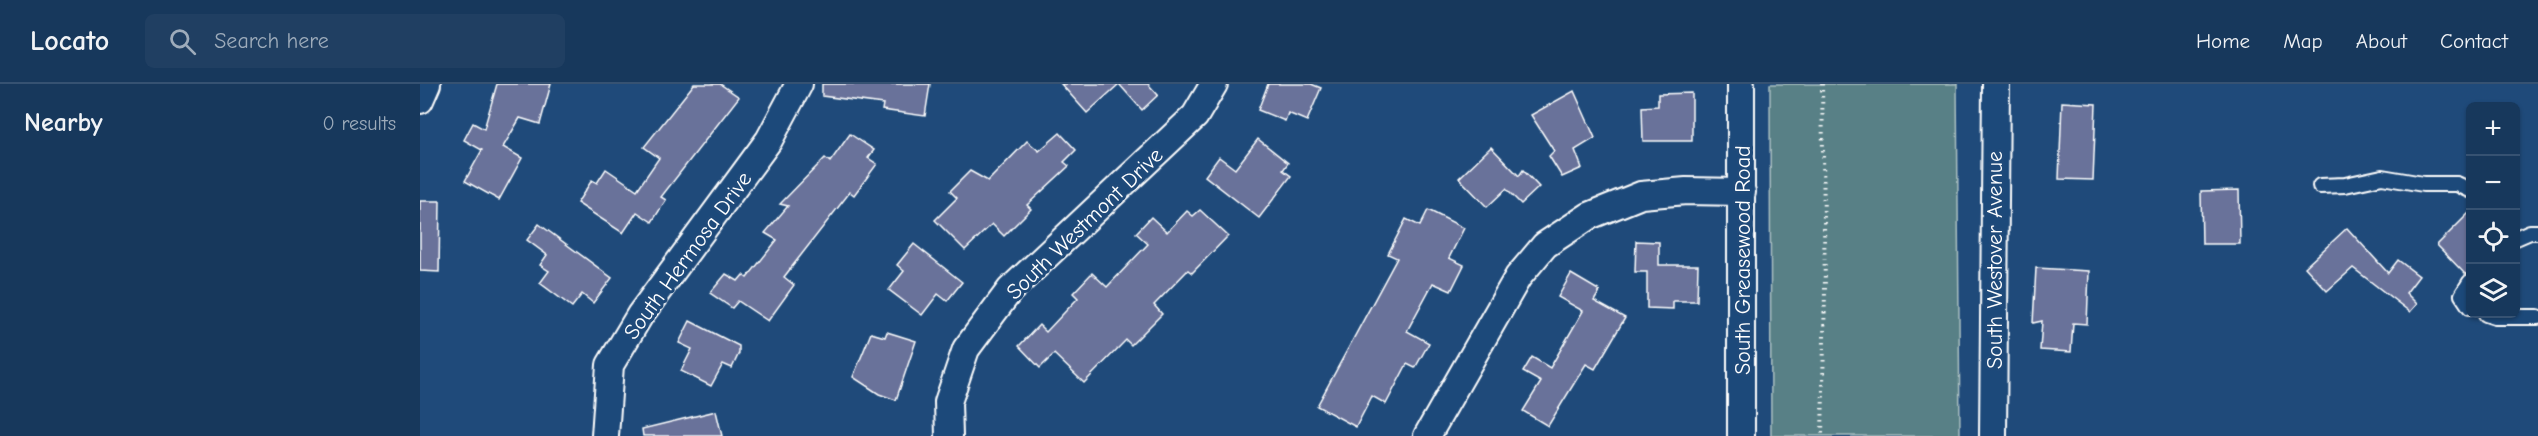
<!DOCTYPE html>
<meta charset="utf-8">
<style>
:root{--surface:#17385c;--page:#203f62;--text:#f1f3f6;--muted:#9eacbb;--line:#365272}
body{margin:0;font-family:"Comic Neue",sans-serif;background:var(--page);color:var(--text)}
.controls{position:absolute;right:18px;top:18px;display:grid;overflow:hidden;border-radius:9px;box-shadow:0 2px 4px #0004}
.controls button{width:54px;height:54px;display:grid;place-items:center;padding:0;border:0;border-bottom:2px solid var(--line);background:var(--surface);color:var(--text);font:30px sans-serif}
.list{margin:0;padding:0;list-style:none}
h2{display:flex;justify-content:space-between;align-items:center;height:78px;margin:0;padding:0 24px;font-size:26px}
h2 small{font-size:20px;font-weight:400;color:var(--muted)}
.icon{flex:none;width:33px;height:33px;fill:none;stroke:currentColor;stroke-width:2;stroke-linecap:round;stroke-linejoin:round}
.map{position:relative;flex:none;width:2118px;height:352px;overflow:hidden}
header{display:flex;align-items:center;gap:36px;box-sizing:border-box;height:84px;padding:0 30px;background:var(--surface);border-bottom:2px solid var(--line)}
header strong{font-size:28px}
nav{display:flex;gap:33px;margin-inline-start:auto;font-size:21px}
.search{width:420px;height:54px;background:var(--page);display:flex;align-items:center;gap:15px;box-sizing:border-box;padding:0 21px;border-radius:9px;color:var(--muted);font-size:22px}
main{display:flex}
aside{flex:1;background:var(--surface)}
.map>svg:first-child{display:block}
</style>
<header>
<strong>Locato</strong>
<div class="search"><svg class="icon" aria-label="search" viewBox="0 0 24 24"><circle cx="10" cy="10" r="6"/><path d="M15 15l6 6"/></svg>Search here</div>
<nav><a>Home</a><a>Map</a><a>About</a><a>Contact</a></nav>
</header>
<main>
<aside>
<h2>Nearby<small>0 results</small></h2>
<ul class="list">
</ul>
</aside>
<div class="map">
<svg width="2118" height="352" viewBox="0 0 2118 352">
<rect width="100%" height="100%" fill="#1f4a7a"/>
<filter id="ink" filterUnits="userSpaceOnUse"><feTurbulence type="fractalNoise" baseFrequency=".0167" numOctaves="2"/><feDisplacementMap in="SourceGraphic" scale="12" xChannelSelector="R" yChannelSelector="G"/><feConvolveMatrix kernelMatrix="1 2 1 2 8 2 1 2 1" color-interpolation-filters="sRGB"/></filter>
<g filter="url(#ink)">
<polygon fill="#598086" stroke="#acc0c2" stroke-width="1.5" points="1350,0 1537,0 1540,352 1351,352"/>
<g fill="#69729a" stroke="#fff" stroke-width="1.5">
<polygon points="77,0 131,0 120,40 100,34 83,63 102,74 79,116 45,97 62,66 44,56 53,39 64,45"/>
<polygon points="274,0 300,0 319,13 241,113 246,116 232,138 217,128 203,149 157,119 172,96 177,99 186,85 217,106 239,74 224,63"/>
<polygon points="402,0 510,0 505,32 462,26 463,20 402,12"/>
<polygon points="641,0 728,0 738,11 722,26 699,0 667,29"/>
<polygon points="848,0 891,0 901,4 887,37 868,29 865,37 838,26"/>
<polygon points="1154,7 1175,54 1155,66 1162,84 1142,93 1129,72 1134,67 1111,31"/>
<polygon points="1272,9 1272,57 1223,57 1222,23 1238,22 1238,10"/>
<polygon points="1642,18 1676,20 1673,96 1639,95"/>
<polygon points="640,49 656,66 644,78 649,82 607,121 611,125 584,152 572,140 545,166 515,136 537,114 530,107 550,87 568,97 607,57 619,67"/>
<polygon points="430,50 454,66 448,74 457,80 434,111 430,108 364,193 374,201 348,237 318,217 312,224 290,209 306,190 318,197 323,191 327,194 357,156 345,149 368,122 360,120 405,74 410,78"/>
<polygon points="838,55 868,79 863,86 871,92 839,134 785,92 799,73 815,85"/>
<polygon points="1071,63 1099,92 1103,86 1119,103 1101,120 1086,105 1067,123 1039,94"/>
<polygon points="1819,106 1820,160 1782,160 1781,107"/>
<polygon points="0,117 20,117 19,188 0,187"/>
<polygon points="780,126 808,152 772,189 768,186 734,221 742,230 711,261 706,256 664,299 634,270 620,284 599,262 619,241 626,248 658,214 653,209 672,189 687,203 728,160 716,149 731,133 747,148 767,127 773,132"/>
<polygon points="1008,126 1044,144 1029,174 1044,181 1031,207 1013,199 987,247 1009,259 995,284 987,280 966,320 952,312 936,343 897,322 977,174 968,170 986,135 1000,142"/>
<polygon points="2050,128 2050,189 2045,190 2017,161"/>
<polygon points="119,140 192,194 173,219 162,210 152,223 120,199 129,187 120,181 127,171 107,156"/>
<polygon points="1927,144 1968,189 1978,176 1999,192 1986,209 1997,220 1990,228 1933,184 1907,207 1885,183"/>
<polygon points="1216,157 1239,158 1239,181 1278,181 1277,217 1253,217 1253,225 1227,224 1227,188 1215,188"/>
<polygon points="494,160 542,198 527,217 518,210 502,231 469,206 484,187 477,181"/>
<polygon points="1616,184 1669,187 1667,240 1653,239 1651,268 1620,266 1622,237 1613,239"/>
<polygon points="1151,190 1180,207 1174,217 1205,234 1175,285 1166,280 1128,342 1103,327 1121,298 1103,288 1112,273 1130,284 1163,227 1138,213"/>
<polygon points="270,237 319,262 319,269 312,284 303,280 291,302 261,287 272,265 259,259"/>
<polygon points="467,248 496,257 476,316 459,310 433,293 451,249 465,253"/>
<polygon points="296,327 302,352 223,352 222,345"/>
</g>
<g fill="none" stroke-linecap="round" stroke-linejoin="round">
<defs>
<g id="service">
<polyline points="1900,102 1925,101 1962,93 2003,100 2037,100 2050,106"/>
<polyline points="2096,154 2110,148 2118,148"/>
<polyline points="2050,198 2042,211 2050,223"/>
<polyline points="2066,230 2075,233 2118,233"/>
</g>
<g id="minor">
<polyline points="1321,0 1321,352"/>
<polyline points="0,16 7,0"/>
<polyline points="185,352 190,281 220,231 349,56 379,0"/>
<polyline points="529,352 528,318 546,265 590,206 775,32 794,0"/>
<polyline points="1007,352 1098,193 1125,161 1169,132 1221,111 1266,107 1322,108"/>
<polyline points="1573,352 1576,0"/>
</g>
</defs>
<use href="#service" stroke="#fff" stroke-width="18"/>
<use href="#minor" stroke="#fff" stroke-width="30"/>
<polyline stroke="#fff" stroke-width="4" stroke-dasharray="1.5 4.5" stroke-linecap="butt" points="1402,0 1405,206 1402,352"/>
<use href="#service" stroke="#1f4a7a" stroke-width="14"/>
<use href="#minor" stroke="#1f4a7a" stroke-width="26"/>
</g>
</g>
<g text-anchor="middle" stroke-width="6" stroke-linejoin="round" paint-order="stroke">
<g font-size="22" fill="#fff" stroke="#1f4a7a">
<text transform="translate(664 139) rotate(-44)" y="8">South Westmont Drive</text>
<text transform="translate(267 171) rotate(-54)" y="8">South Hermosa Drive</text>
<text transform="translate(1322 176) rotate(-90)" y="8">South Greasewood Road</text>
<text transform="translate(1574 176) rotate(-90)" y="8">South Westover Avenue</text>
</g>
</g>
</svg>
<div class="controls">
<button>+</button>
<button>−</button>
<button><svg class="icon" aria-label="locate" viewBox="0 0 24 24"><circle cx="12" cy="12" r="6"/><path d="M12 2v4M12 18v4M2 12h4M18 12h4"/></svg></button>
<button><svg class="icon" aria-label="layers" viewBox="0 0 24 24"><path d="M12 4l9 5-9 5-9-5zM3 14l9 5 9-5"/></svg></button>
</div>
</div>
</main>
